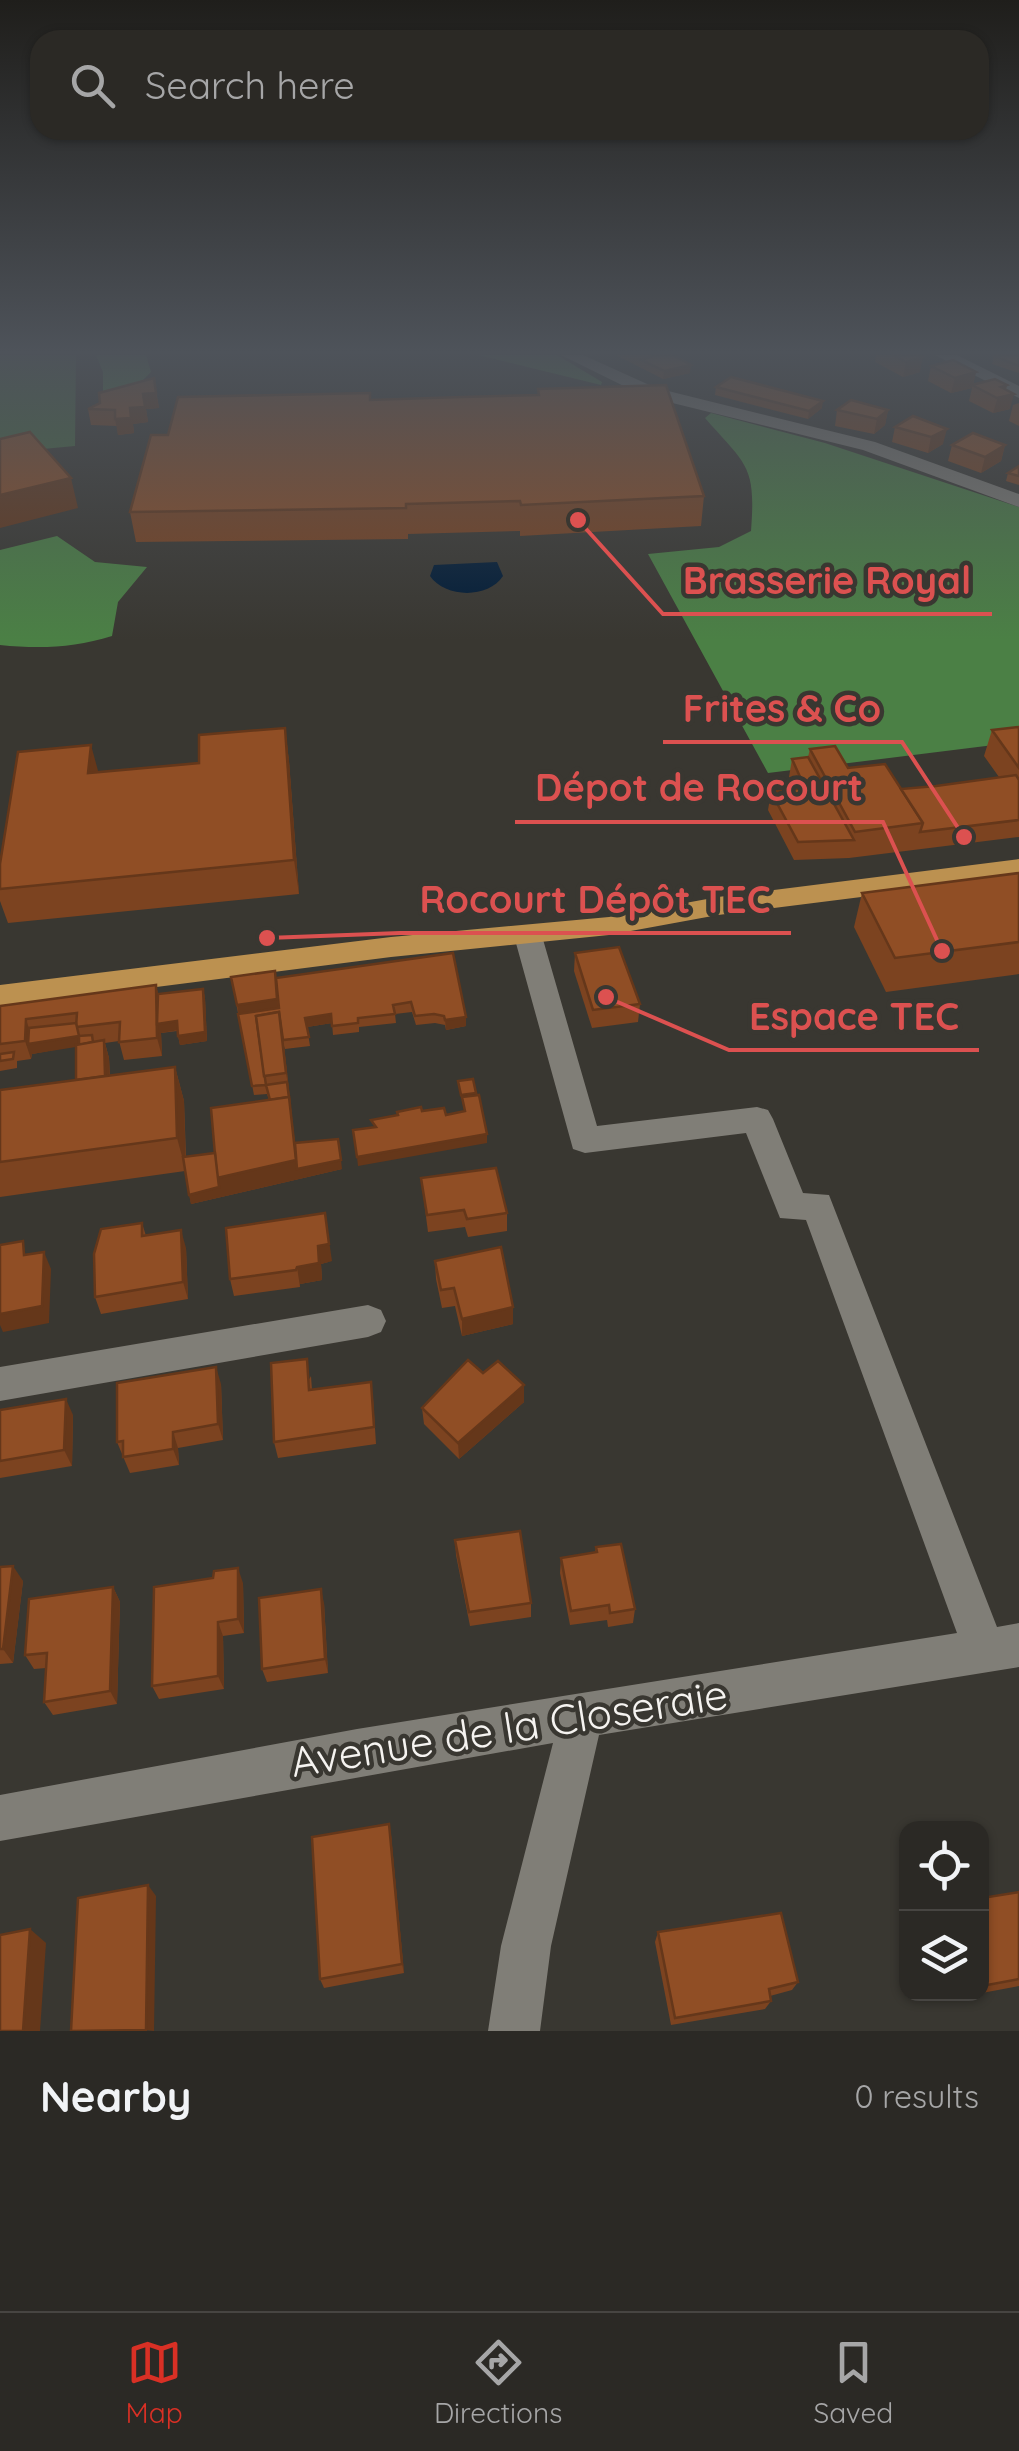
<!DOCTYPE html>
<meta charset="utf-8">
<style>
:root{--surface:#2b2925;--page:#373532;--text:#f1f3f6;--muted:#a6a6a7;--line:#474542;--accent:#d93025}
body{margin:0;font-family:Quicksand,sans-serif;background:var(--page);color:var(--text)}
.controls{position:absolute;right:30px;bottom:30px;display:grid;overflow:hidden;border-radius:20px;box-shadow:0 2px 8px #0004}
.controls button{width:90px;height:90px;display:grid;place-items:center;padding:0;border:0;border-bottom:2px solid var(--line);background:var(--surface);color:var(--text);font:50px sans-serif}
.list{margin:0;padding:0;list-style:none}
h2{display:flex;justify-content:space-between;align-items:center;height:130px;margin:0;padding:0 40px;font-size:42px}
h2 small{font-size:32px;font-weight:400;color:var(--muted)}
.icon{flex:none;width:55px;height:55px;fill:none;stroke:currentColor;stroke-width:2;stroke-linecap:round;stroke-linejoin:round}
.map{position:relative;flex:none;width:1019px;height:2031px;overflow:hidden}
.search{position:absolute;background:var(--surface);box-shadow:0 2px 8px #0004;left:30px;right:30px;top:30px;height:110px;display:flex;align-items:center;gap:25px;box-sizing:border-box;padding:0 35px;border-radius:30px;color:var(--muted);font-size:38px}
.sheet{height:280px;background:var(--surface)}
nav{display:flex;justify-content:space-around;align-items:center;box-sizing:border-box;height:140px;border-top:2px solid var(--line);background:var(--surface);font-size:28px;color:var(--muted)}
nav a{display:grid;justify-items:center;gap:5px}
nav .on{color:var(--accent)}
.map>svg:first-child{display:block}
</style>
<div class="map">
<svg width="1019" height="2031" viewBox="0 0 1019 2031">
<rect width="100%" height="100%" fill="#393731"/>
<polygon fill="#476d42" points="0,355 76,355 75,446 0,453"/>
<g fill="#4b8045">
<polygon points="96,355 146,355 151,372 143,380 103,396 103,372"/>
<polygon points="478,355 557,355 602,382 601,385"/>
<path d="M711,413L825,443L1019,507V742L768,773L648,554L719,547L751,531C756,465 747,466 705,418Z"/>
<path d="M57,536L95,562L147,567L118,602L112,636C74,648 39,649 0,645V550Z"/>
</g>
<path fill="#001b36" d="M497,562L503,576C488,599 445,598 430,576L434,565Z"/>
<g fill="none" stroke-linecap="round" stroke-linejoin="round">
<g fill="#807e77" fill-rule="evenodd">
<polygon points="561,355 583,355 656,388 875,442 1019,494 1019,507 863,450 644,396"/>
<polygon points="935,355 957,355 1019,386 1019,398"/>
<polygon points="528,926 538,929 542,936 597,1126 757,1107 768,1110 773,1119 803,1193 829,1195 997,1627 1019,1623 1019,1667 599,1735 551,1946 540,2031 488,2031 501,1946 553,1743 0,1841 0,1795 357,1729 957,1633 806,1220 780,1218 746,1133 585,1153 573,1149 514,936 518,929"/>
<polygon points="368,1305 381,1310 386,1321 381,1332 368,1337 0,1401 0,1367"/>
</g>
<polygon fill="#bc9150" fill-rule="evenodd" points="1019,859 1019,877 718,915 609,935 391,957 0,1007 0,985 391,937 609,917 718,897"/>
</g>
<g fill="#7c4320">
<polygon points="616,355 673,355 690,373 663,379"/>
<polygon points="876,355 919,355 920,372 903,377 875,362"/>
<polygon points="1019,355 1019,373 992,364 994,356"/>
<polygon points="931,366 976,372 973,385 1007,385 1006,389 1010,409 993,413 969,401 972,388 951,393 928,381"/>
<polygon points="154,378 159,408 146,409 148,422 133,424 134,433 118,435 117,426 91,425 88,409"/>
<polygon points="716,387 822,408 808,419 715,395"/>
<polygon points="538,389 704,496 701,526 520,536 520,531 408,534 408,539 136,542 130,512 168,435 370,400 538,395"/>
<polygon points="1019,403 1019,426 1009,421 1013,405"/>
<polygon points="837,410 888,410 885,425 874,434 835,426"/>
<polygon points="913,416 943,444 928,453 892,442 895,427"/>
<polygon points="952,445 1005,445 1001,461 981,473 948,461"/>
<polygon points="1019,466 1019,485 1006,481 1008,473"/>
<polygon points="1019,727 1019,837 849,858 794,860 768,810 771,792 795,789 789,777 792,759 808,757 810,749 848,768 901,789 936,786 999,777 984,756 992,730"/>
<polygon points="285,728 289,761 299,894 8,923 0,901 0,889 199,763"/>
<polygon points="1019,873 1019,974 886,992 854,927 862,893"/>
<polygon points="453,953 466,1026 446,1030 445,1025 435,1023 416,1025 412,1012 395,1014 396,1023 359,1027 359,1032 333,1035 332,1023 307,1027 310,1046 285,1049 284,1046 295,1143 342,1169 191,1204 185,1171 0,1197 0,1090 76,1080 76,1046 32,1054 31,1059 17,1061 17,1068 0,1071 0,1006 156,985 158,994 203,989 205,998 207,1041 180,1045 177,1031 161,1033 162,1056 124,1060 119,1041 105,1043 109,1058 110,1076 175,1067 184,1101 186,1157 215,1153 269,1100 267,1094 254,1095 231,977 276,980"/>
<polygon points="575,953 640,1004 638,1022 592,1028 574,971"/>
<polygon points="421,1178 507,1213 507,1231 468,1237 465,1227 428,1232"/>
<polygon points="142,1223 146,1236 186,1248 188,1299 101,1314 95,1297"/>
<polygon points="332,1261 321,1264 322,1280 300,1284 300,1287 234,1296 230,1279"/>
<polygon points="435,1261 513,1324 462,1336 455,1306 442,1308 436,1279"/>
<polygon points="483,1373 524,1385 524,1402 459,1459 424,1424 422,1408"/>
<polygon points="311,1376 312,1390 373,1398 376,1444 278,1458 274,1442"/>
<polygon points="221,1384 223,1440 178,1448 179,1465 130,1473 117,1442"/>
<polygon points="0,1410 73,1415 72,1466 0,1478"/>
<polygon points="455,1540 531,1603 531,1617 470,1626 456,1555"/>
<polygon points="596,1547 635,1609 633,1623 608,1627 607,1620 570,1625 560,1573 561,1558 595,1552"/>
<polygon points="0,1567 23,1581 13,1663 0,1664"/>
<polygon points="243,1583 244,1633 223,1636 224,1689 159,1699 152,1686"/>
<polygon points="113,1587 120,1602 117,1704 53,1715 44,1702 46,1668 34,1669 25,1655"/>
<polygon points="324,1603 328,1673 267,1682 262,1669"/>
<polygon points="389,1824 391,1835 404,1973 324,1988 320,1979"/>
<polygon points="1019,1892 1019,1986 982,1993 982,1898"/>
<polygon points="658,1932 798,1982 792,1990 770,1996 771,2001 765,2009 671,2025 655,1942"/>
<polygon points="955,1994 977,1994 956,1998"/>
</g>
<g fill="#65371a">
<polygon points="923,357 920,372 903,377 906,362"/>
<polygon points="691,365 690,373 663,379 664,371"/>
<polygon points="976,372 972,388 951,393 955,378"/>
<polygon points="1007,385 1004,396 1014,394 1010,409 993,413 1001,387"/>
<polygon points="156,393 159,408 146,409 148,422 133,424 134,433 118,435 115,419 130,408 143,394"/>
<polygon points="823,401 822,408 808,419 809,411"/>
<polygon points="888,410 885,425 874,434 877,419"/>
<polygon points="947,429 943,444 928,453 931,437"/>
<polygon points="1005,445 1001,461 981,473 985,457"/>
<polygon points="71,478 78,508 0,528 0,495"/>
<polygon points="285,728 289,761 299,894 294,860"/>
<polygon points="91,745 100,778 88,773"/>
<polygon points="156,985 160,1003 177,1021 179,1030 161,1033 162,1056 157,1038"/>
<polygon points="203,989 205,998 207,1041 180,1045 178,1036"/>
<polygon points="277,999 282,1030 289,1091 286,1073 240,1023 237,1005"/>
<polygon points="331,1014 332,1023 307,1027 305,1018"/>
<polygon points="466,1017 466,1026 446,1030 445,1020"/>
<polygon points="26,1019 32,1038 79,1036 82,1046 32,1054 31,1059 25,1041"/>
<polygon points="104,1040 109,1058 111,1105 105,1087"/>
<polygon points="175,1067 184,1101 186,1171 177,1138"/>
<polygon points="289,1097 298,1169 341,1160 342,1169 191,1204 189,1195 217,1178"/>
<polygon points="487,1134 487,1143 358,1166 357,1157"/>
<polygon points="325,1213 332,1261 321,1264 322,1280 300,1284 300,1287 297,1267"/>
<polygon points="181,1230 186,1248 188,1299 183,1282"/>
<polygon points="44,1252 51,1269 49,1323 3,1332 0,1325 0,1314"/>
<polygon points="513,1307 513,1324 462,1336 462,1319"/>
<polygon points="216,1367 221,1384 223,1440 218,1424"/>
<polygon points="524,1385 524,1402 459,1459 458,1443"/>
<polygon points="66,1399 73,1415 72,1466 64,1450"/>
<polygon points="173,1432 178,1448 179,1465 173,1449"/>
<polygon points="13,1566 23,1581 13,1663 3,1649"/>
<polygon points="238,1568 243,1583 244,1633 238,1619"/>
<polygon points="113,1587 120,1602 117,1704 110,1691"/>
<polygon points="321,1589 324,1603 328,1673 325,1659"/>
<polygon points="218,1622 223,1636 224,1689 218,1676"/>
<polygon points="389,1824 391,1835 404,1973 402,1964"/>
<polygon points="148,1885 156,1896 154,2031 146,2030"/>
<polygon points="30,1929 46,1943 40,2031 23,2031"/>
</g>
<g fill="#904e25" stroke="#65371a" stroke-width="2.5">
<polygon points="656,355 673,355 691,365 664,371 641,360"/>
<polygon points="893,355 919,355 923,357 906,362"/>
<polygon points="1019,355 1019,366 994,356 996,355"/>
<polygon points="953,360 976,372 955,378 931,366"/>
<polygon points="731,377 823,401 809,411 716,387"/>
<polygon points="154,378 156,393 143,394 145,407 130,408 131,418 115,419 115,410 88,409 100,403 99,393"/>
<polygon points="995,379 1007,385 1001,387 1014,394 997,398 972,385"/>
<polygon points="666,385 704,496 521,505 520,501 406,504 406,508 130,512 151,435 168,435 178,397 370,393 370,400 462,397 539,395 538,389"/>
<polygon points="851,400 888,410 877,419 837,410"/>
<polygon points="913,416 947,429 931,437 895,427"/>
<polygon points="30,432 71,478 0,495 0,439"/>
<polygon points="973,433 1005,445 985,457 952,445"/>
<polygon points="1019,466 1019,476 1008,473"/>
<polygon points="1019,727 1019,768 992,730"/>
<polygon points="285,728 294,860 0,889 0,864 18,752 91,745 88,773 199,763 199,735"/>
<polygon points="835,746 848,768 885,764 923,823 855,832 810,749"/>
<polygon points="808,757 854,840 798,842 771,792 805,788 792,759"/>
<polygon points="1016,775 1019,780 1019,820 920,832 923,823 901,789 936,786"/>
<polygon points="1019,873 1019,942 895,958 862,893"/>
<polygon points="619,947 640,1004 593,1010 575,953"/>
<polygon points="453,953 466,1017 445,1020 444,1016 434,1014 415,1016 411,1002 393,1005 395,1014 358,1018 358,1023 332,1026 331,1014 305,1018 309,1037 283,1040 279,1012 256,1016 266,1085 252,1086 238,1014 279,1008 276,978"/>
<polygon points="275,971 277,999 237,1005 231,977"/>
<polygon points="156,985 157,1038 119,1042 120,1022 76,1027 77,1013 26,1019 25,1041 0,1044 0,1006"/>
<polygon points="203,989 205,1032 178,1036 177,1021 157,1024 158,994"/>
<polygon points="279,1012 286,1073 264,1076 256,1016"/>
<polygon points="76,1023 79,1036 92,1035 93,1042 79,1045 79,1036 28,1044 29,1028"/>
<polygon points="104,1040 105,1076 76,1080 76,1045"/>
<polygon points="14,1052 13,1059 0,1061 0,1054"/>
<polygon points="175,1067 177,1138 0,1162 0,1090"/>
<polygon points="473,1079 476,1093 461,1095 458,1081"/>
<polygon points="287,1082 290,1106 289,1097 270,1100 266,1085"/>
<polygon points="479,1095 487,1134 357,1157 353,1130 376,1127 371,1120 398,1115 397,1112 421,1107 422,1111 444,1108 446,1115 465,1111 462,1097"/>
<polygon points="289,1097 296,1160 217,1178 211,1108"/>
<polygon points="338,1139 341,1160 297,1169 295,1143"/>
<polygon points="215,1153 219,1187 189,1195 183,1157"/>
<polygon points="496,1168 507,1213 467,1219 464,1210 427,1215 421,1178"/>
<polygon points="325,1213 329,1244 318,1246 319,1263 297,1267 296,1270 230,1279 226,1228"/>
<polygon points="142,1223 142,1236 181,1230 183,1282 95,1297 94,1254 101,1229"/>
<polygon points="23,1241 24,1255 44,1252 42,1306 0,1314 0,1245"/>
<polygon points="501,1247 513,1307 462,1319 454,1288 441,1290 435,1261"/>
<polygon points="307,1359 309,1390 371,1382 374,1427 274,1442 271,1363"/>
<polygon points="468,1360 483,1373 498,1361 524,1385 458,1443 422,1408"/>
<polygon points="216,1367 218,1424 173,1432 173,1449 123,1457 123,1441 117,1442 117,1383"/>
<polygon points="66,1399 64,1450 0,1461 0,1410"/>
<polygon points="520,1531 531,1603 469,1612 455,1540"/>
<polygon points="621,1544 635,1609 610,1613 609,1605 571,1611 561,1558 597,1552 596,1547"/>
<polygon points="13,1566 3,1649 0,1649 0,1567"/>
<polygon points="238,1568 238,1619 218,1622 218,1676 152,1686 154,1587 213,1578 214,1571"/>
<polygon points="113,1587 110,1691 44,1702 47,1653 25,1655 29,1599"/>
<polygon points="321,1589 325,1659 262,1669 259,1598"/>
<polygon points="389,1824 402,1964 320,1979 312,1837"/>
<polygon points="148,1885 146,2030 71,2031 78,1898"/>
<polygon points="1019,1892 1019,1979 982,1986 982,1898"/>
<polygon points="781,1913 798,1982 769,1989 771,2001 675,2018 658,1932"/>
<polygon points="30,1929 23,2031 0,2031 0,1935"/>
</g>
<linearGradient id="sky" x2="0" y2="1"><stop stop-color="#1f1e1b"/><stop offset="0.55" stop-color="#4e535a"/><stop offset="1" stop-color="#4e535a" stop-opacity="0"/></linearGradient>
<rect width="1019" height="640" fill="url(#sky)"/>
<g text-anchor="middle" stroke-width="9" stroke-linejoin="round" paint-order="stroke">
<g font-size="42" fill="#f5f3f0" stroke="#393731">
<text transform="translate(509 1728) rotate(-9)" y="15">Avenue de la Closeraie</text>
</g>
</g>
<path fill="none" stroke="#dc5150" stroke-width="4" d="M578 520L663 614H992M964 837L902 742H663M942 951L883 822H515M267 938L400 933H791M606 997L729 1050H979"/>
<g fill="#dc5150" stroke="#393731" stroke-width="4">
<circle cx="578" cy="520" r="10"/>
<circle cx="964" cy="837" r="10"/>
<circle cx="942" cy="951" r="10"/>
<circle cx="267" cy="938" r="10"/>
<circle cx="606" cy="997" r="10"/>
</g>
<g font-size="38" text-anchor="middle" font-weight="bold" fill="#dc5150" stroke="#393731" stroke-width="9" stroke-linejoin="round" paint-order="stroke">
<text x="827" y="594">Brasserie Royal</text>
<text x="782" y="722">Frites &amp; Co</text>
<text x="699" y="801">Dépot de Rocourt</text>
<text x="595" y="913">Rocourt Dépôt TEC</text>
<text x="854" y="1030">Espace TEC</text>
</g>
</svg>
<div class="controls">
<button><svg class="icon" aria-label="locate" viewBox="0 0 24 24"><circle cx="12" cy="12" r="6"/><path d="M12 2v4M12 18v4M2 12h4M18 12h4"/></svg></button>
<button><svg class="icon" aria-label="layers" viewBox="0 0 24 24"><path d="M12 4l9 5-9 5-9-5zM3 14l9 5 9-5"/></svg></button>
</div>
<div class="search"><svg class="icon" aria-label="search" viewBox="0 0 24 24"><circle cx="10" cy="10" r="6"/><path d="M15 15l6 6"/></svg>Search here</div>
</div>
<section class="sheet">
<h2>Nearby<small>0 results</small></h2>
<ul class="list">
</ul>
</section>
<nav>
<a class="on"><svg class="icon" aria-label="map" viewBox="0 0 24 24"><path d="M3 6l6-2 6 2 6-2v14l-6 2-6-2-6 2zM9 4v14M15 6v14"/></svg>Map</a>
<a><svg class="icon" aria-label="directions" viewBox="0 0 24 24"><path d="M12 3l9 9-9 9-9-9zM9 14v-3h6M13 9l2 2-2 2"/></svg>Directions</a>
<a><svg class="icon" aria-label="saved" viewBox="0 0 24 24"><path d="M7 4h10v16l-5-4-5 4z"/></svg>Saved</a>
</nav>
